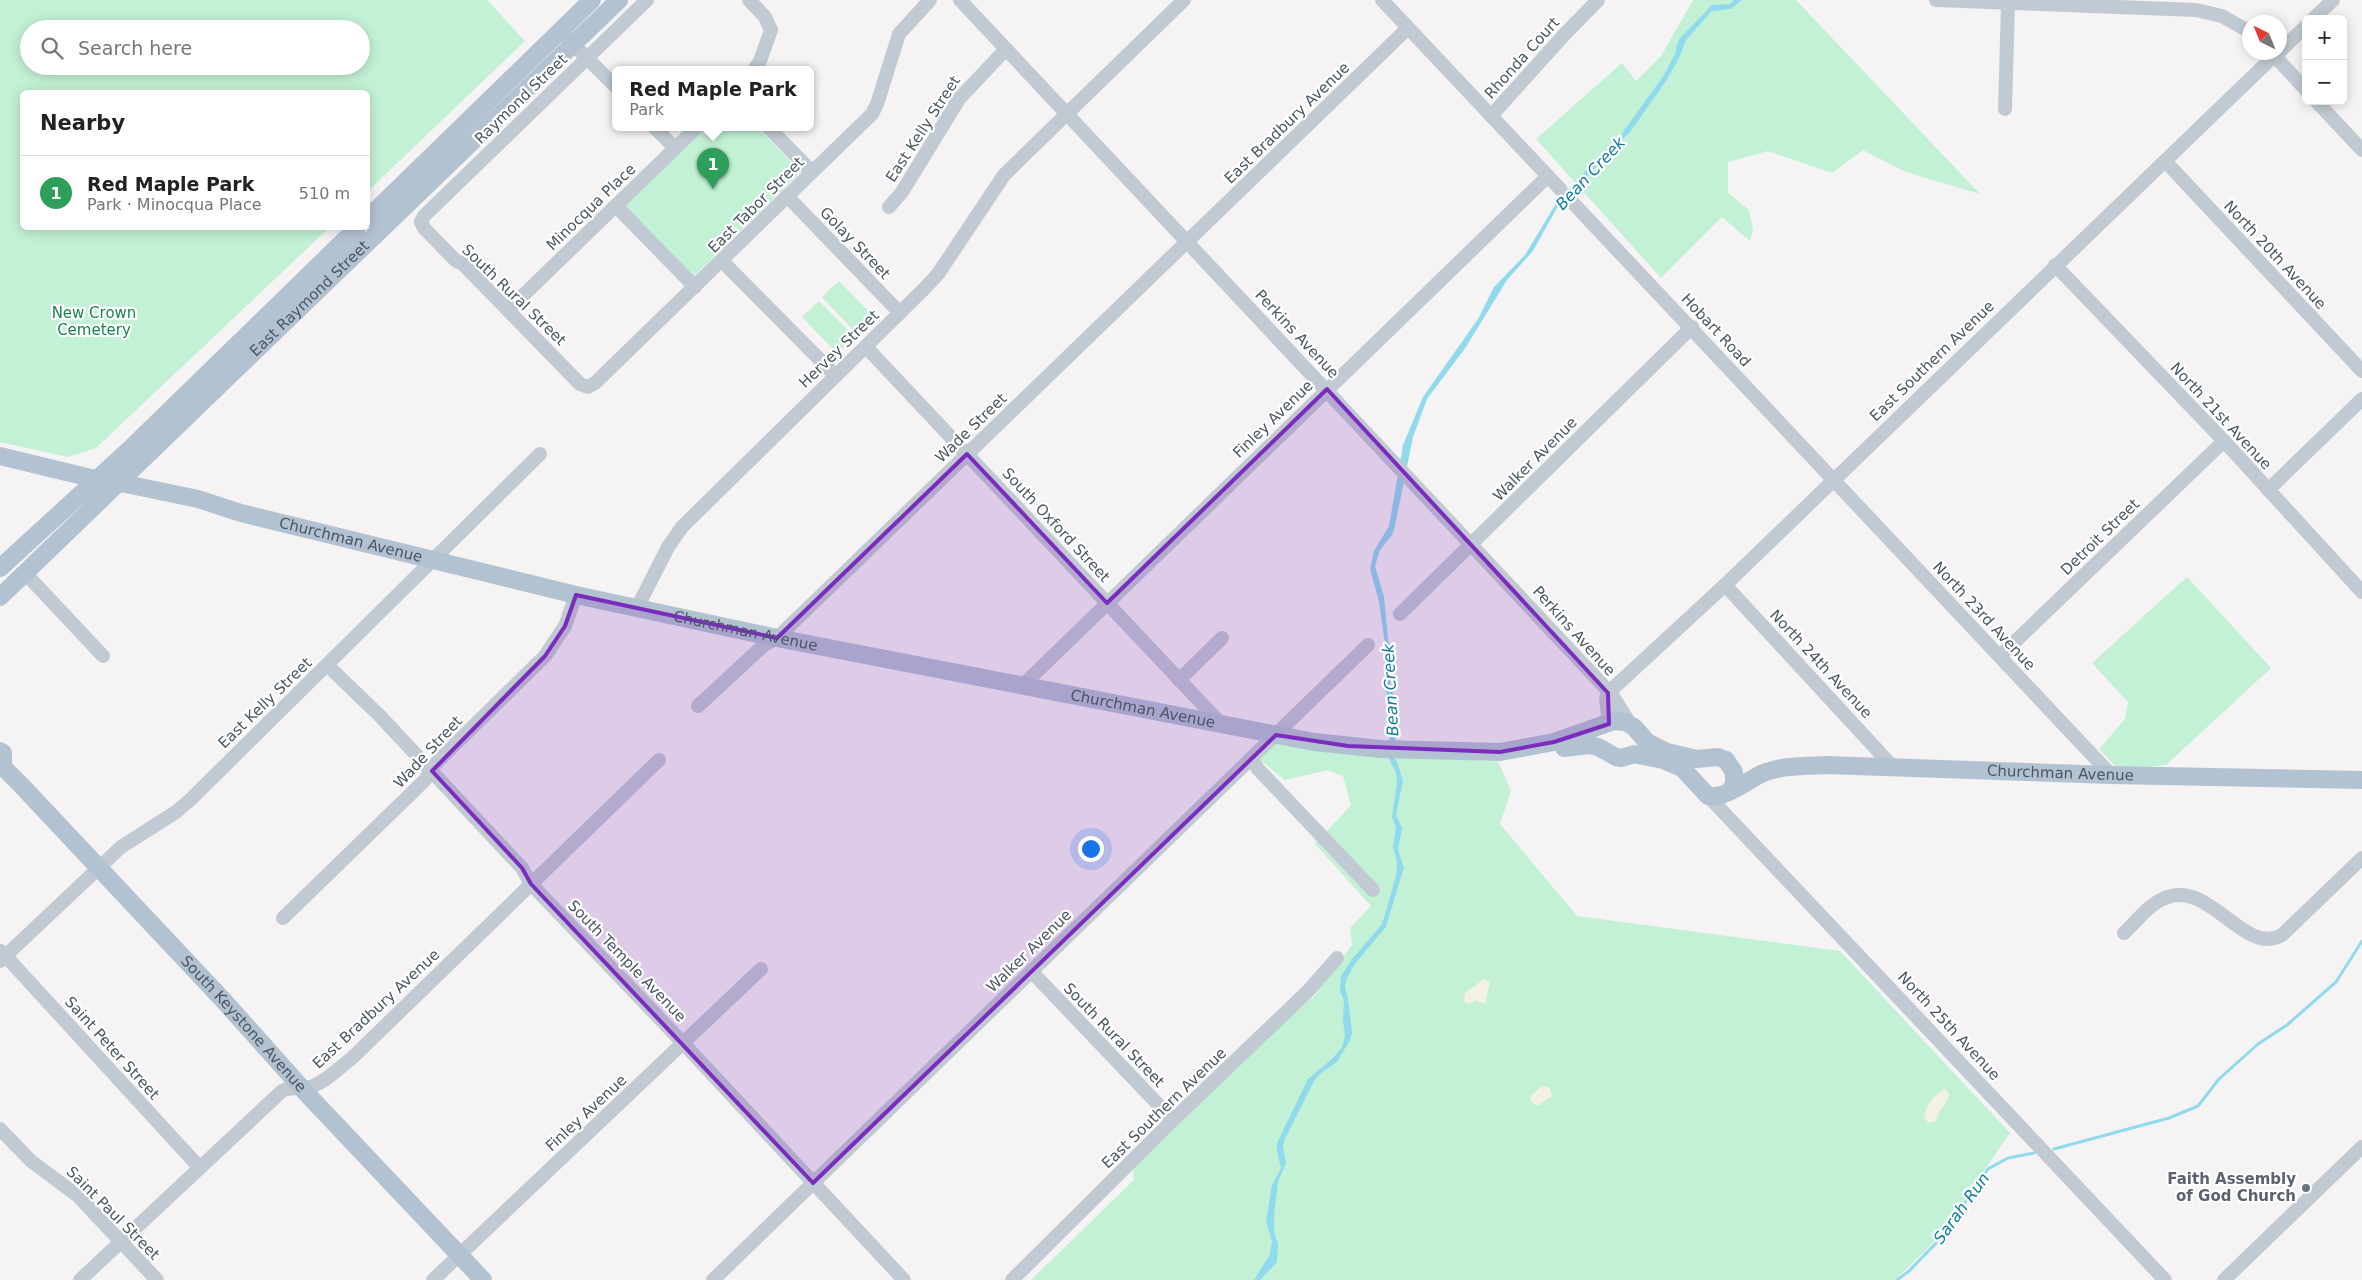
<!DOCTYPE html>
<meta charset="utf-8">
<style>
:root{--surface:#fff;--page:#f2f2f2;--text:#222;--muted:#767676;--line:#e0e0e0;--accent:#db2777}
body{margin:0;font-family:"DejaVu Sans",sans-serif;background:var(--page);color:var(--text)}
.controls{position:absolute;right:15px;top:15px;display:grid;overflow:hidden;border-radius:8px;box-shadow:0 2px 12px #0003}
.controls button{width:45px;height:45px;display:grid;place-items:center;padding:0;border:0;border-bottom:1px solid var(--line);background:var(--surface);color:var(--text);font:25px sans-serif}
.compass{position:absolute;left:2242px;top:15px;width:45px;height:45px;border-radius:50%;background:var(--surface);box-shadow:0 2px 12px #0003;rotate:317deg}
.you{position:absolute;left:1090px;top:848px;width:18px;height:18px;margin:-12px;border:4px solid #fff;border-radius:50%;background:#1a73e8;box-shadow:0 0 0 8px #1a73e833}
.badge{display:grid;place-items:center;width:32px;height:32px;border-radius:50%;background:var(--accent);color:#fff;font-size:16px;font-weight:700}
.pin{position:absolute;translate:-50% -41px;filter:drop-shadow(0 1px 2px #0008)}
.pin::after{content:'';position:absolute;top:26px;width:18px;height:15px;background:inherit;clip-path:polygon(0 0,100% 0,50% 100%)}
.popup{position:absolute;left:612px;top:66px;width:202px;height:65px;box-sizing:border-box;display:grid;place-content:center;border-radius:8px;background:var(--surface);filter:drop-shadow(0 1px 4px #0005);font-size:16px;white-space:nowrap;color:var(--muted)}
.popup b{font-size:19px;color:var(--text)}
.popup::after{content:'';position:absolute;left:50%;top:100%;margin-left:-10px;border:10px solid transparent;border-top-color:var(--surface)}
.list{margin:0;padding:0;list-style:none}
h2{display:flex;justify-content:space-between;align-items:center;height:65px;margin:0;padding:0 20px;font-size:21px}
h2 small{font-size:16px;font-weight:400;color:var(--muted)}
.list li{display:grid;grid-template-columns:32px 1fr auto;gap:15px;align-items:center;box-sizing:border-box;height:75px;padding:0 20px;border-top:1px solid var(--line)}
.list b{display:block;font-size:19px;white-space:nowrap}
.list p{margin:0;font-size:16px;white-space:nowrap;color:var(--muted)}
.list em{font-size:16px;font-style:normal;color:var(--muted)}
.icon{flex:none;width:28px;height:28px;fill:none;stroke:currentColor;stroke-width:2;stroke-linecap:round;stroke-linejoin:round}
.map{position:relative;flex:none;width:2362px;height:1280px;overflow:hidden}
.search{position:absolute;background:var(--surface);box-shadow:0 2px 12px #0003;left:20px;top:20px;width:350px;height:55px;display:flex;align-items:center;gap:12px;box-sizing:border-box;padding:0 18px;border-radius:28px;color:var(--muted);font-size:19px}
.panel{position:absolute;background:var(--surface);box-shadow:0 2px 12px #0003;left:20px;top:90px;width:350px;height:140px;border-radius:8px}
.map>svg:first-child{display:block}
</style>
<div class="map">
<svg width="2362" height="1280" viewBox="0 0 2362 1280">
<rect width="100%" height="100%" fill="#f5f3f3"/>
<g fill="#c3f1d5" fill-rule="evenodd">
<path d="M0,0H487L525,41L368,191V92H22V228H329L96,448L68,457L0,442ZM29,29H361V66H29Z"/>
<polygon points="1693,0 1796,0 1980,194 1906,172 1863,150 1832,173 1768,151 1728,162 1728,193 1749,210 1753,230 1750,241 1722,217 1661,278 1536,139 1622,63 1636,81 1661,56"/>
<polygon points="704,128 758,128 801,172 694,276 625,205"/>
<polygon points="839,281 874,317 857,334 822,297"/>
<polygon points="819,301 854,337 837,353 802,317"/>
<polygon points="2187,577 2271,668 2166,765 2119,770 2099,749 2125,719 2128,702 2092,663"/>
<polygon points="1277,742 1498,762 1511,791 1500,824 1577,916 1840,951 2010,1133 1938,1238 1895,1280 1031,1280 1134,1180 1133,1170 1183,1116 1309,996 1312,999 1352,945 1350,928 1371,906 1315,844 1351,805 1343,776 1328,770 1285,780 1259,759"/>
</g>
<g fill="#f5f0e5">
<polygon points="1484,979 1490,982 1485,1003 1481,1003 1475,1000 1470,1004 1464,1002 1465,993"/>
<polygon points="1542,1086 1550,1088 1552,1096 1539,1105 1535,1105 1531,1101 1531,1096"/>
<path d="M1945,1089L1949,1094C1948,1104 1938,1110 1936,1121L1928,1123L1924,1116C1926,1105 1935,1093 1945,1089Z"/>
</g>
<polygon fill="#90daee" points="1734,0 1742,0 1731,9 1712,11 1686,40 1680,56 1666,81 1630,132 1558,206 1533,251 1507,280 1466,347 1427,399 1413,437 1395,526 1392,535 1380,550 1375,566 1384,597 1388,639 1393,656 1390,687 1396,699 1397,727 1393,756 1398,764 1403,781 1396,815 1402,828 1398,850 1404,867 1386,927 1354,965 1346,980 1345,987 1348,999 1352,1032 1350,1040 1337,1062 1321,1073 1314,1081 1285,1139 1283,1146 1286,1163 1278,1182 1274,1216 1274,1232 1278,1244 1277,1262 1260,1280 1254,1280 1270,1254 1272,1241 1266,1222 1272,1185 1281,1168 1277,1151 1277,1143 1308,1079 1333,1058 1342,1047 1345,1036 1343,1021 1344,1000 1340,991 1341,976 1352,959 1382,924 1396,876 1397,862 1393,846 1396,828 1392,817 1397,783 1396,773 1387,755 1391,730 1391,702 1385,689 1384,667 1387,658 1379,602 1370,569 1374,551 1389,526 1403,445 1423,397 1478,319 1494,287 1525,255 1558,200 1623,132 1664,75 1676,52 1676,47 1680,38 1712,5 1730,4"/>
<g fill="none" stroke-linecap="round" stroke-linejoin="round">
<g stroke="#90daee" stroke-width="3">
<polyline points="2054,1149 2169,1118 2198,1106 2219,1079 2258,1044 2287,1025 2336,982 2362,941"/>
<polyline points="1897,1280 1909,1271 1940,1239 1988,1169 2008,1158 2034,1153"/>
</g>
<g stroke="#c1cad2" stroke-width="14">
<polyline points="647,0 424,216 421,222 424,228 456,261 462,263 580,384 588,387 595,383 872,114 877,104 899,34 930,0"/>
<polyline points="749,0 765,17 771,30 760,61 754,70"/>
<polyline points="960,0 1612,695 1630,724"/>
<polyline points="1382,0 1561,190"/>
<polyline points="1936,0 2196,10 2222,16 2250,32"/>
<polyline points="2313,19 2333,0"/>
<polyline points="560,31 616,87"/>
<polyline points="2280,51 2306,26"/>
<polyline points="2271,52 2306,90"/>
<polyline points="2316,101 2362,150"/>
<polyline points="2005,109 2008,4"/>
<polyline points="1491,116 1564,35 1598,0"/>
<polyline points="655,128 675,148"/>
<polyline points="769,128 812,172"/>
<polyline points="2165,161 2362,371"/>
<polyline points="787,196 900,313"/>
<polyline points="1573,203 2111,775"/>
<polyline points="616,206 695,287"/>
<polyline points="889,207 902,192 959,99 1006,49"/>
<polyline points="722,261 836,376"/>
<polyline points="2055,265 2224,441 2362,592"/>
<polyline points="508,310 696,128"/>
<polyline points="866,347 1222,725"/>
<polyline points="2268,490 2362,399"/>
<polyline points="25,573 103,656"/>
<polyline points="1725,585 1892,766"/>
<polyline points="637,608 668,547 682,527 924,289 938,274 1004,175 1184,0"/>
<polyline points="1400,614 1692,327"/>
<polyline points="2000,656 2224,441"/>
<polyline points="327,665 380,716 522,868 531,884 683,1043 904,1280"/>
<polyline points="1179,680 1222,638"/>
<polyline points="1022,686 1548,176"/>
<polyline points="1608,693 1725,585 2278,52"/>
<polyline points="1608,693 1606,699 1609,724"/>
<polyline points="698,706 764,645 777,638 1408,28"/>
<polyline points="1251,758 1258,769 1373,890"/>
<polyline points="1708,796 2165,1280"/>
<polyline points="283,918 425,780 434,765 545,656 565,626 576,595"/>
<path d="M2124,933C2136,922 2149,904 2165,898C2210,879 2244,957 2282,935L2362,858"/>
<polyline points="1,951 200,1168"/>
<polyline points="0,961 121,847 176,812 190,800 540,454"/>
<polyline points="1031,971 1173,1120"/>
<polyline points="0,1129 31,1161 78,1196 157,1280"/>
<path d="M80,1280L282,1091C293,1086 302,1090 313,1086C327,1081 340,1067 352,1058L659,760"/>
<polyline points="433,1280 761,969"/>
<polyline points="713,1280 1368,645"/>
<polyline points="1012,1280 1173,1120 1308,991 1337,958"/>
<polyline points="2224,1280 2362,1147"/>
</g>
<g stroke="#b3c2d1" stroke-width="18">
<polyline points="368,218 592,0"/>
<path id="s1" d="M0,456L95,479L121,483L198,499L241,513L576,595L777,638L1314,742L1381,749L1500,752L1554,742L1614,721L1625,722L1634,727L1647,742L1667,752L1697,759L1718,757L1726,760L1734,772V783L1731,790"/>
<polyline points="0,568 129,450 357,228"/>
<path id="s2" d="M0,597L619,0"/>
<path id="s3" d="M1564,748L1589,745L1598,747L1616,757L1622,758L1634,754L1663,760L1682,768L1708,796C1727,798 1745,782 1761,774C1781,765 1806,766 1827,765L2111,775L2362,780"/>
<polyline points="0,751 3,753 3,767"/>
<path id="s4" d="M0,767H3L21,785L224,1001L308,1095L483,1280"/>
</g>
</g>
<path fill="#7b2cbf" fill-opacity="0.2" stroke="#7b2cbf" stroke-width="4" stroke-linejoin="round" d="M1327,389L1608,693L1609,724L1554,742L1500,752L1348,746L1276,735L813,1183L531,884L522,868L432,771L545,656L565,626L576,595L777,638L967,454L1107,603Z"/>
<circle fill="#6b7280" stroke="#fff" stroke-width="2" cx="2306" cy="1188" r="5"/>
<g text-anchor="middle" stroke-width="4.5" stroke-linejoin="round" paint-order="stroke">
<g font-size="15" fill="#4a5661" stroke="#fff">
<text transform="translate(1522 58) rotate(-48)" y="5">Rhonda Court</text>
<text transform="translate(521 99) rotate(-44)" y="5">Raymond Street</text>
<text transform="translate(1287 123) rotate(-44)" y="5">East Bradbury Avenue</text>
<text transform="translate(923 129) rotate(-57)" y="5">East Kelly Street</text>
<text transform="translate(756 205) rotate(-45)" y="5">East Tabor Street</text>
<text transform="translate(591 207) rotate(-44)" y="5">Minocqua Place</text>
<text transform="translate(855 243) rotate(46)" y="5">Golay Street</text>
<text transform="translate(2275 255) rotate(47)" y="5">North 20th Avenue</text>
<text transform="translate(514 295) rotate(44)" y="5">South Rural Street</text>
<text dy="5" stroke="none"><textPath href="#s2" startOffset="430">East Raymond Street</textPath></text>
<text transform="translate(1716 330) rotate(47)" y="5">Hobart Road</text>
<text transform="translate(1297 334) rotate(47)" y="5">Perkins Avenue</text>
<text transform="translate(839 349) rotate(-44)" y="5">Hervey Street</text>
<text transform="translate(1932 361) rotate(-44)" y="5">East Southern Avenue</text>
<text transform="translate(2221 416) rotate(47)" y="5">North 21st Avenue</text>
<text transform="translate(1273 419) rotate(-44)" y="5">Finley Avenue</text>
<text transform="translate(971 428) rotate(-44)" y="5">Wade Street</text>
<text transform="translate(1535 459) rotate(-45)" y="5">Walker Avenue</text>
<text transform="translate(1056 525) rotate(47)" y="5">South Oxford Street</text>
<text transform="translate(2100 537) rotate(-44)" y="5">Detroit Street</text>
<text dy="5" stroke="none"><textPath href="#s1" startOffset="361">Churchman Avenue</textPath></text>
<text transform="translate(1984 616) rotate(47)" y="5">North 23rd Avenue</text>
<text dy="5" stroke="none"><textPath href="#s1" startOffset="766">Churchman Avenue</textPath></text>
<text transform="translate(1574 631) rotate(48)" y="5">Perkins Avenue</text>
<text transform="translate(1821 664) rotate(47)" y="5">North 24th Avenue</text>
<text transform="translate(265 703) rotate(-44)" y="5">East Kelly Street</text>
<text dy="5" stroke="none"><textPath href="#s1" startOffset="1171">Churchman Avenue</textPath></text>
<text transform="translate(428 752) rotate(-47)" y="5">Wade Street</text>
<text dy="5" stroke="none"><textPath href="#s3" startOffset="521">Churchman Avenue</textPath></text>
<text transform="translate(1029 951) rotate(-44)" y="5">Walker Avenue</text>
<text transform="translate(627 961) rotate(46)" y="5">South Temple Avenue</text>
<text transform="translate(376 1009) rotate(-43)" y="5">East Bradbury Avenue</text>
<text dy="5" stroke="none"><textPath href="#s4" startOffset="355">South Keystone Avenue</textPath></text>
<text transform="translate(1949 1026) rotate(47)" y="5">North 25th Avenue</text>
<text transform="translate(1114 1035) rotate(46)" y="5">South Rural Street</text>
<text transform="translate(112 1048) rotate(48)" y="5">Saint Peter Street</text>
<text transform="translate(1164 1108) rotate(-44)" y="5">East Southern Avenue</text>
<text transform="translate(586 1113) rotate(-43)" y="5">Finley Avenue</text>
<text transform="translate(113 1213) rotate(45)" y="5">Saint Paul Street</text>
</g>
<g font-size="15" fill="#17864f" stroke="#fff">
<text x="94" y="318">New Crown<tspan x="94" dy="17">Cemetery</tspan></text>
</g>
<g font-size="15" font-weight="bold" fill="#5b616d" stroke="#fff" text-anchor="end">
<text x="2296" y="1184">Faith Assembly<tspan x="2296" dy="17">of God Church</tspan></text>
</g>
<g font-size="16" font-style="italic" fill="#0c7c9b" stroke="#fff">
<text transform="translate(1590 173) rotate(-47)" y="6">Bean Creek</text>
<text transform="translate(1390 690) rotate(-93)" y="6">Bean Creek</text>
<text transform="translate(1961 1208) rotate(-54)" y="6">Sarah Run</text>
</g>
</g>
</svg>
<div class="controls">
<button>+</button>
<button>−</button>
</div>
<svg class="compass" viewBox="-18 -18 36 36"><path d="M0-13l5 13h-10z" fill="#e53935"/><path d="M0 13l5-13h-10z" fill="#767676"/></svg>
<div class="you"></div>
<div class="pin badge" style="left:713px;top:189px;background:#2e9e5b">1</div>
<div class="popup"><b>Red Maple Park</b>Park</div>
<div class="search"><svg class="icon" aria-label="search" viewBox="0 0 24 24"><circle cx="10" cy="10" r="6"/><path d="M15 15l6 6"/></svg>Search here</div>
<section class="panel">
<h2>Nearby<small></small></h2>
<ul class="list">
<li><span class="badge" style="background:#2e9e5b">1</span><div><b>Red Maple Park</b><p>Park · Minocqua Place</p></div><em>510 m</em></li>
</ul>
</section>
</div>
